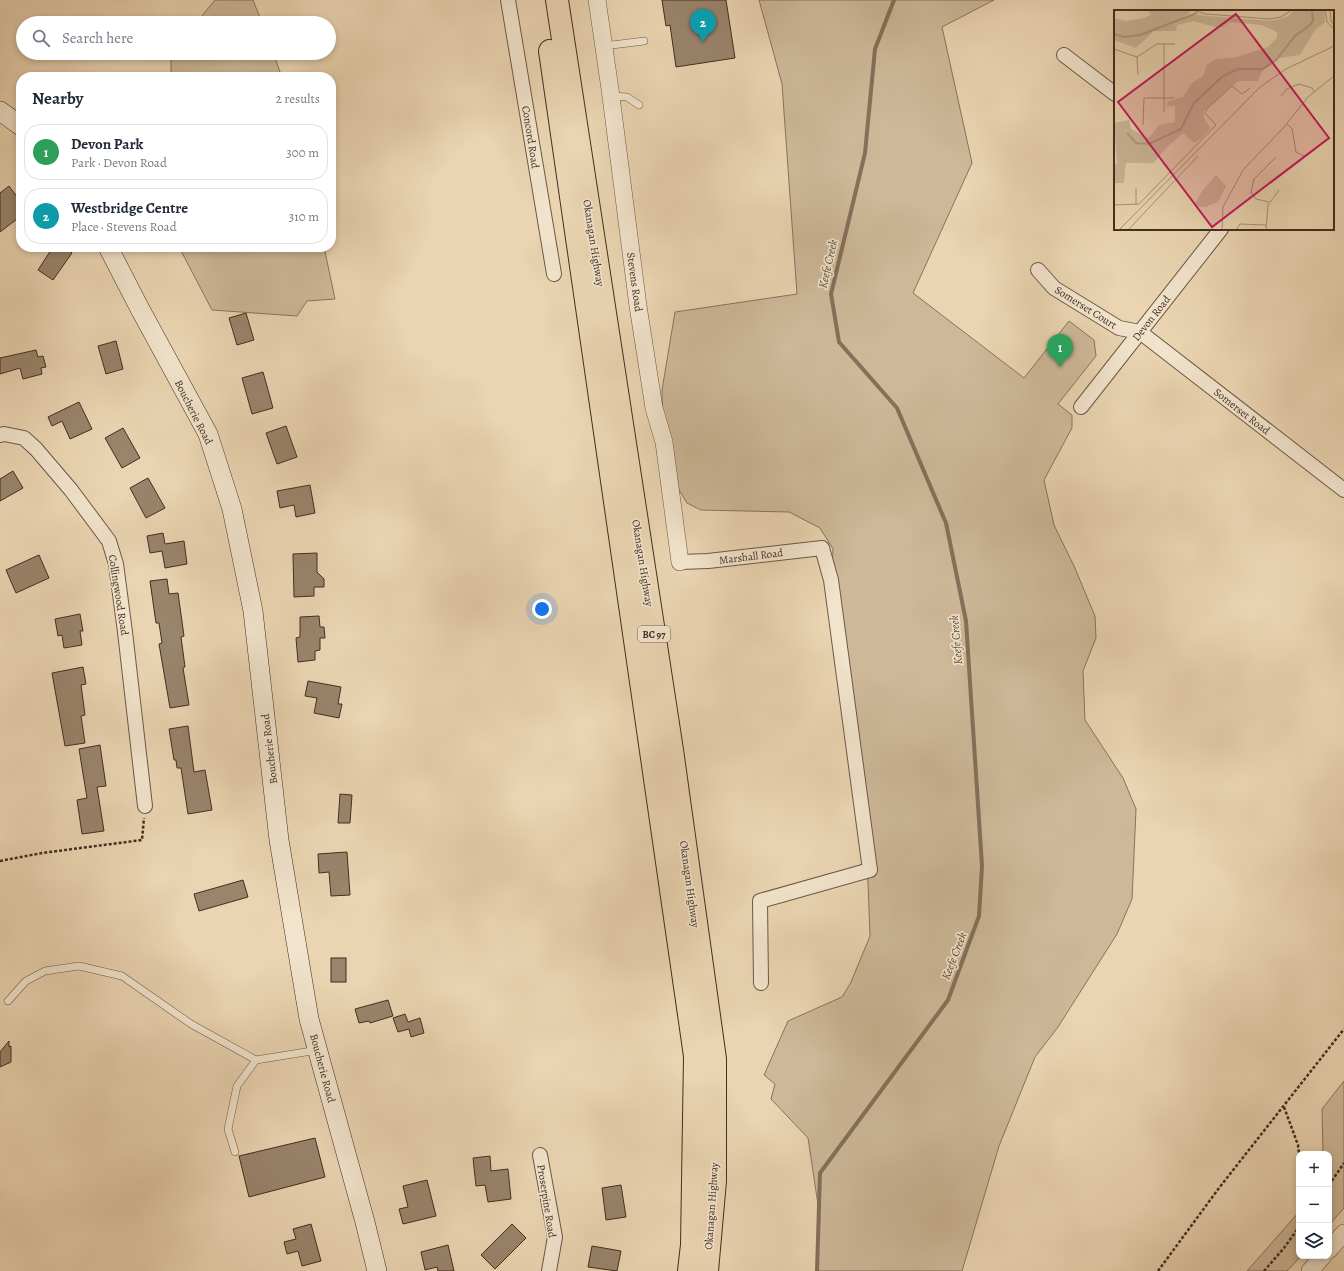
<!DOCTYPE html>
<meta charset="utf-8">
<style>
:root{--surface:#fff;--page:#f2f2f3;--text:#1f2937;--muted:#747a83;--line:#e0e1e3;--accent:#b45309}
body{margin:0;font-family:Alegreya,serif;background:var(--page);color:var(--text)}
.controls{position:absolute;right:12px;bottom:12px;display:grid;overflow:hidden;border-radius:8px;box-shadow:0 2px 6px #0003}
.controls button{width:36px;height:36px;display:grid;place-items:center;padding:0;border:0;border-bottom:1px solid var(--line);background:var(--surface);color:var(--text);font:20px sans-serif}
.you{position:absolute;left:542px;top:609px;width:14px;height:14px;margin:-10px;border:3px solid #fff;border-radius:50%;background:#1a73e8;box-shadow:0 0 0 6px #1a73e833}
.badge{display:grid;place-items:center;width:26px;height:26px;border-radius:50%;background:var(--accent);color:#fff;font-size:13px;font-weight:700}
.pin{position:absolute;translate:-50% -33px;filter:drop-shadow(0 1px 2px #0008)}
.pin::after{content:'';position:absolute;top:21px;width:14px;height:12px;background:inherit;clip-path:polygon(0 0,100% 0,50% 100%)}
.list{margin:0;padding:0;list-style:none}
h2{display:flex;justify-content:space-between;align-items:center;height:52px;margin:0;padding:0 16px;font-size:17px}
h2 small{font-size:13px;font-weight:400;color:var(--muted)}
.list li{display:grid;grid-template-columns:26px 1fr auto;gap:12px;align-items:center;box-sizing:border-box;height:56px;margin:0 8px 8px;padding:0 8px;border:1px solid var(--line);border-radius:16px}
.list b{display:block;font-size:15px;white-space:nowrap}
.list p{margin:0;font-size:13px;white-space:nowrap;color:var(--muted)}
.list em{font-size:13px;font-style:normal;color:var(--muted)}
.icon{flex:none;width:22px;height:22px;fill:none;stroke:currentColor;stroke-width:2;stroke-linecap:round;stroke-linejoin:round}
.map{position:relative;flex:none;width:1344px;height:1271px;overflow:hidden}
.search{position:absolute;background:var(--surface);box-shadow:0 2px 6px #0003;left:16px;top:16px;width:320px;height:44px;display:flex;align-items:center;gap:10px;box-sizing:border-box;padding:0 14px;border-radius:22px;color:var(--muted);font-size:15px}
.panel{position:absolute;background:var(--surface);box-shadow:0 2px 6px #0003;left:16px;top:72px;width:320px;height:180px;border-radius:16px}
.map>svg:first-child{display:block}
</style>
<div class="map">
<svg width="1344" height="1271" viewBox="0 0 1344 1271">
<rect width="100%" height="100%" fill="#ead4b1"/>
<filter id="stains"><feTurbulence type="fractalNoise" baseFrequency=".005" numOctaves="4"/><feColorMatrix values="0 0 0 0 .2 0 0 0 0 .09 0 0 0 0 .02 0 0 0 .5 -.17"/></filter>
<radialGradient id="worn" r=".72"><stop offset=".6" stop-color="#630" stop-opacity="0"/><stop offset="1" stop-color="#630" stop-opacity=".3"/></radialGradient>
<g fill="#cdb899" stroke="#88735d">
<polygon points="215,0 253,0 262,23 196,23"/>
<polygon points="759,0 994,0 942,27 972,163 913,293 1024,378 1069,321 1094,340 1096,356 1058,404 1072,415 1072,428 1044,480 1054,525 1074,566 1095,616 1096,638 1083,671 1085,720 1123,778 1136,809 1132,899 1117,934 1058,1027 1035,1057 999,1146 962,1271 816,1271 820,1218 808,1138 771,1099 775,1084 764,1075 788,1021 842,997 851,982 870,936 868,882 831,591 833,549 820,528 789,512 701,510 687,503 664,465 662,390 675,312 797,294 782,84"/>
<polygon points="173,53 273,53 282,77 171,77 171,54"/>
<polygon points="179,247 324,247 335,299 307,301 297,316 212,310"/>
<polygon points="1344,1081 1344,1208 1329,1225 1329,1154 1323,1154 1322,1109"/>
<polygon points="1299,1212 1299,1256 1301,1256 1287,1271 1247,1271"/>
</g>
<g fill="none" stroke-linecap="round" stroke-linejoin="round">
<polyline stroke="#85705a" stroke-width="4" points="817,1271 820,1173 948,1000 979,916 982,866 966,621 946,523 897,408 839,342 831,294 865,153 875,49 894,0"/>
</g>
<g fill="#99846c" stroke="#422e21">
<polygon points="662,0 726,0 735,58 676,67 670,25 666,26"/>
<polygon points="9,186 21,202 21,216 0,232 0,193"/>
<polygon points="53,247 64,247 72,253 53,280 38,270"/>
<polygon points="246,313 254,340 237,345 229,318"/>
<polygon points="116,341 123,369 106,374 98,346"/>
<polygon points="36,350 38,357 43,356 46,367 41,368 42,374 23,379 20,368 0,374 0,358"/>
<polygon points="263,372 273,408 252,414 242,378"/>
<polygon points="79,402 92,429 70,439 62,421 52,426 48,417"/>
<polygon points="286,426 297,457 277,464 266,433"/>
<polygon points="123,428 140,458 122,468 105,438"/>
<polygon points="13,471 23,488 0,501 0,479"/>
<polygon points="148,478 165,508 146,518 130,488"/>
<polygon points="310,485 315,513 296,517 294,505 280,508 277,491"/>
<polygon points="163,533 165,544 184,541 187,564 165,568 162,551 150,553 147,536"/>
<polygon points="317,553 317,572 324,579 324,587 314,587 314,596 294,597 293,554"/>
<polygon points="39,555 49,578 16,593 6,570"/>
<polygon points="167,579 169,594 178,593 184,636 181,637 185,667 183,668 189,705 170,708 159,644 162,643 159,623 156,623 150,581"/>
<polygon points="80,614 83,631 80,631 82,645 64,648 62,635 58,636 55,619"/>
<polygon points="319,616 320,627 324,627 325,638 320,638 320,650 315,651 315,660 298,662 296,638 300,637 300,617"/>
<polygon points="83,667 86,684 81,685 85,715 81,716 85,743 65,746 52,673"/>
<polygon points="308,681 341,687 338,704 342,704 339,718 314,713 317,698 305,696"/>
<polygon points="188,726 194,772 205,770 212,810 188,814 181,768 177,768 176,760 174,760 169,729"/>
<polygon points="100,745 106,786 97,787 104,831 82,834 77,800 87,798 79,749"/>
<polygon points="340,794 352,795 350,823 338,823"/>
<polygon points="347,852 350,895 331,896 329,872 319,873 318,854"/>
<polygon points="243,880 248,897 199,911 194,894"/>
<rect x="331" y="958" width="15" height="24"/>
<polygon points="388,1000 393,1016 370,1023 369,1021 359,1023 355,1009"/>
<polygon points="405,1014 408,1022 420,1018 424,1033 411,1037 409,1029 398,1032 393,1018"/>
<polygon points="9,1041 9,1047 11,1046 11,1062 0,1067 0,1052"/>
<polygon points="315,1138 325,1177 249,1197 239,1156"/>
<polygon points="490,1156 491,1171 508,1169 511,1199 488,1202 485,1185 476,1186 473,1158"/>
<polygon points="427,1180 436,1216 403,1224 399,1209 408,1207 403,1186"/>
<polygon points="621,1185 626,1217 606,1220 602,1188"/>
<polygon points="311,1224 321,1261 302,1266 298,1251 287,1254 284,1242 296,1239 293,1229"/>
<polygon points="512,1224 526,1238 495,1269 481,1255"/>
<polygon points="448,1245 454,1271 438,1271 437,1267 425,1270 421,1252"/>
<polygon points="592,1246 621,1251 617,1271 588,1267"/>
</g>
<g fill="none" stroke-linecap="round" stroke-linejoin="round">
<defs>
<g id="service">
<polyline points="604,46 644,41"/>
<polyline points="611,96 627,97 639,105"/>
<polyline points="8,1001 26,981 45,971 79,966 122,976 191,1024 256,1060 318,1050"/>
<polyline points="235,1152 228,1129 237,1086 256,1060"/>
</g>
<g id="minor">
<polyline points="508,0 554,274"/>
<polyline points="1064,55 1115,94"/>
<polyline points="1038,270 1054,288 1119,328 1140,332 1344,490"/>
<polyline points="1081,407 1221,229"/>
<polyline points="0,435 4,434 24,438 36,449 71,490 109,541 116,564 125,632 145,806"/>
<polyline points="680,562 708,561 822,548 831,580 870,870 760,901 761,983"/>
<polyline points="540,1155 555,1237 549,1271"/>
</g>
<g id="tertiary">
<polyline points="597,0 610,89 638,306 654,408 664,442 680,562"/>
<polyline points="1329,1250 1344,1233"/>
<polyline points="1310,1271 1323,1256"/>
</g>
<g id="secondary">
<polyline points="0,111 21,126"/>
<polyline points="108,247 140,309 208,434 232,509 253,611 279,840 309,1019 365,1222 377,1271"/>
</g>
<g id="trunk">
<polyline points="557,0 672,750 715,1059 715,1181 707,1271"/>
<polyline points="550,51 695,1056 692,1245 689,1271"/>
</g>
</defs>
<use href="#service" stroke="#6c5845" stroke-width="8"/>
<use href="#minor" stroke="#6c5845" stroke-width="16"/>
<use href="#tertiary" stroke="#6c5845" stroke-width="18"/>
<use href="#secondary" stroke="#422e21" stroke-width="20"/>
<use href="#trunk" stroke="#422e21" stroke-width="24"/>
<g stroke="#422e21" stroke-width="2.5" stroke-dasharray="3 2" stroke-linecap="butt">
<polyline points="0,861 42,853 142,840 144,818"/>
<polyline points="1284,1107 1298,1145 1299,1154"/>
<polyline points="1329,1185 1344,1163"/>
<polyline points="1158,1271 1219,1188 1344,1029"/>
<polyline points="1264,1271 1284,1248 1299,1227"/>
</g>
<use href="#service" stroke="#f1e3cc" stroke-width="7"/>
<use href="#minor" stroke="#f1e3cc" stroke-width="14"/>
<use href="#tertiary" stroke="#f1e3cc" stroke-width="17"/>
<use href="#secondary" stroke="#f1e3cc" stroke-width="19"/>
<use href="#trunk" stroke="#ead4b1" stroke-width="22"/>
</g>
<g text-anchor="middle" stroke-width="3.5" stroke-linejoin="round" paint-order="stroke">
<rect fill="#f1e3cc" stroke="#766454" stroke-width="1" x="638" y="626" width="32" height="16" rx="3"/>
<g font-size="10" font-weight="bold" fill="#422e21">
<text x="654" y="638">BC 97</text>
</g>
<g font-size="11" fill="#422e21" stroke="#f1e3cc">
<text transform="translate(531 137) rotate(81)" y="4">Concord Road</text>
<text transform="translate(594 243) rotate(81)" y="4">Okanagan Highway</text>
<text transform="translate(635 282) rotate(82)" y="4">Stevens Road</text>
<text transform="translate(1086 307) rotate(32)" y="4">Somerset Court</text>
<text transform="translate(1151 318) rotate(-52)" y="4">Devon Road</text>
<text transform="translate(1242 411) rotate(38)" y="4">Somerset Road</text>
<text transform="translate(194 412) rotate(63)" y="4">Boucherie Road</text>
<text transform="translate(751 556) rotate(-7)" y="4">Marshall Road</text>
<text transform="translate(643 563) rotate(81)" y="4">Okanagan Highway</text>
<text transform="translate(119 595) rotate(81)" y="4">Collingwood Road</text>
<text transform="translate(269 749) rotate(-97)" y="4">Boucherie Road</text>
<text transform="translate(690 884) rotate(82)" y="4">Okanagan Highway</text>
<text transform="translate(323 1068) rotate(75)" y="4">Boucherie Road</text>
<text transform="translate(547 1201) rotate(81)" y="4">Proserpine Road</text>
<text transform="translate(711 1206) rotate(-86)" y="4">Okanagan Highway</text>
</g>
<g font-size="12" font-style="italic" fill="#5e4a39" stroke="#f1e3cc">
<text transform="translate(828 264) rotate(-77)" y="4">Keefe Creek</text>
<text transform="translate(956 640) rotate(-95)" y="4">Keefe Creek</text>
<text transform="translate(954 956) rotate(-69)" y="4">Keefe Creek</text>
</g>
</g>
<g transform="translate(1114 10)">
<rect width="220" height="220" fill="#ead4b1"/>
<path d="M34,0H74L76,3L69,7L82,5L158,11L173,7L180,0H210L211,12L201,20L186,45L165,48L153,56L147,63L144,71H124L90,101V108L96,118L88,128L80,133L69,123L51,139L40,153H12L10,173H0V156L3,153L0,113L15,110L17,119L35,128L45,115L61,112V96H53V92L69,87L78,73L89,66L93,55L102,49L123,47L154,37L163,28V22L148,15L115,12L108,17H100L80,11L63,15L62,21H40L22,38L0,30V8L12,11L30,8L37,5ZM102,165L112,176L104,192L91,197L80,196L88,181Z" fill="#cdb899"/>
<path fill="none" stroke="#b19c80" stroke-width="2" d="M0,24L10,27L26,25L83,3M13,123L22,133L35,134L67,119L80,93L109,66L124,59H149L162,50L181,26L196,15L199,11L198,0"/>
<path fill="none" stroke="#a79277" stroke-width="1" d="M78,0L92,4L156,9L167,7L178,0M211,0L213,12L220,19M216,0L217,11L220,15M50,34V102M0,39L23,47L43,34H61M23,47L24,65M167,86L173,79L185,74L198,78L201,82M173,114L178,119L182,142L190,146M29,115L30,88H60M155,192L142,189L137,182L140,169L162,147M0,195L25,194L102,115L91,103L93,99L118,76L128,84L136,78M22,195V178M5,220L146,77L172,59L220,36M14,220L84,146M108,220L109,197L129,160L170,117L194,87L220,66M122,220L126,214L152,215M152,220L154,195L165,180"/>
<path fill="#c2185b" fill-opacity="0.15" stroke="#c2185b" stroke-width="2" d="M122,4L215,128L98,217L4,92Z"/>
<rect width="220" height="220" fill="none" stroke="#422e21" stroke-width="2"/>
</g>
<rect width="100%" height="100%" filter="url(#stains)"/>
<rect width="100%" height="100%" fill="url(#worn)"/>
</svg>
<div class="controls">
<button>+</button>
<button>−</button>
<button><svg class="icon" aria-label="layers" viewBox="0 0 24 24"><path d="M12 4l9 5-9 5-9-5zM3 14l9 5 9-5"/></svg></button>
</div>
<div class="you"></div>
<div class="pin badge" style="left:1060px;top:367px;background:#2e9e5b">1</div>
<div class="pin badge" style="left:703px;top:42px;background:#0f9aa8">2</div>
<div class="search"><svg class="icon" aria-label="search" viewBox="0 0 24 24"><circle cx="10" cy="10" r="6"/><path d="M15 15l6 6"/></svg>Search here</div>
<section class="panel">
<h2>Nearby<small>2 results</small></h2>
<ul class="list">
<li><span class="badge" style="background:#2e9e5b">1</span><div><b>Devon Park</b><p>Park · Devon Road</p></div><em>300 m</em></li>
<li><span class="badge" style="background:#0f9aa8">2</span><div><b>Westbridge Centre</b><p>Place · Stevens Road</p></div><em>310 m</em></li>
</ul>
</section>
</div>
